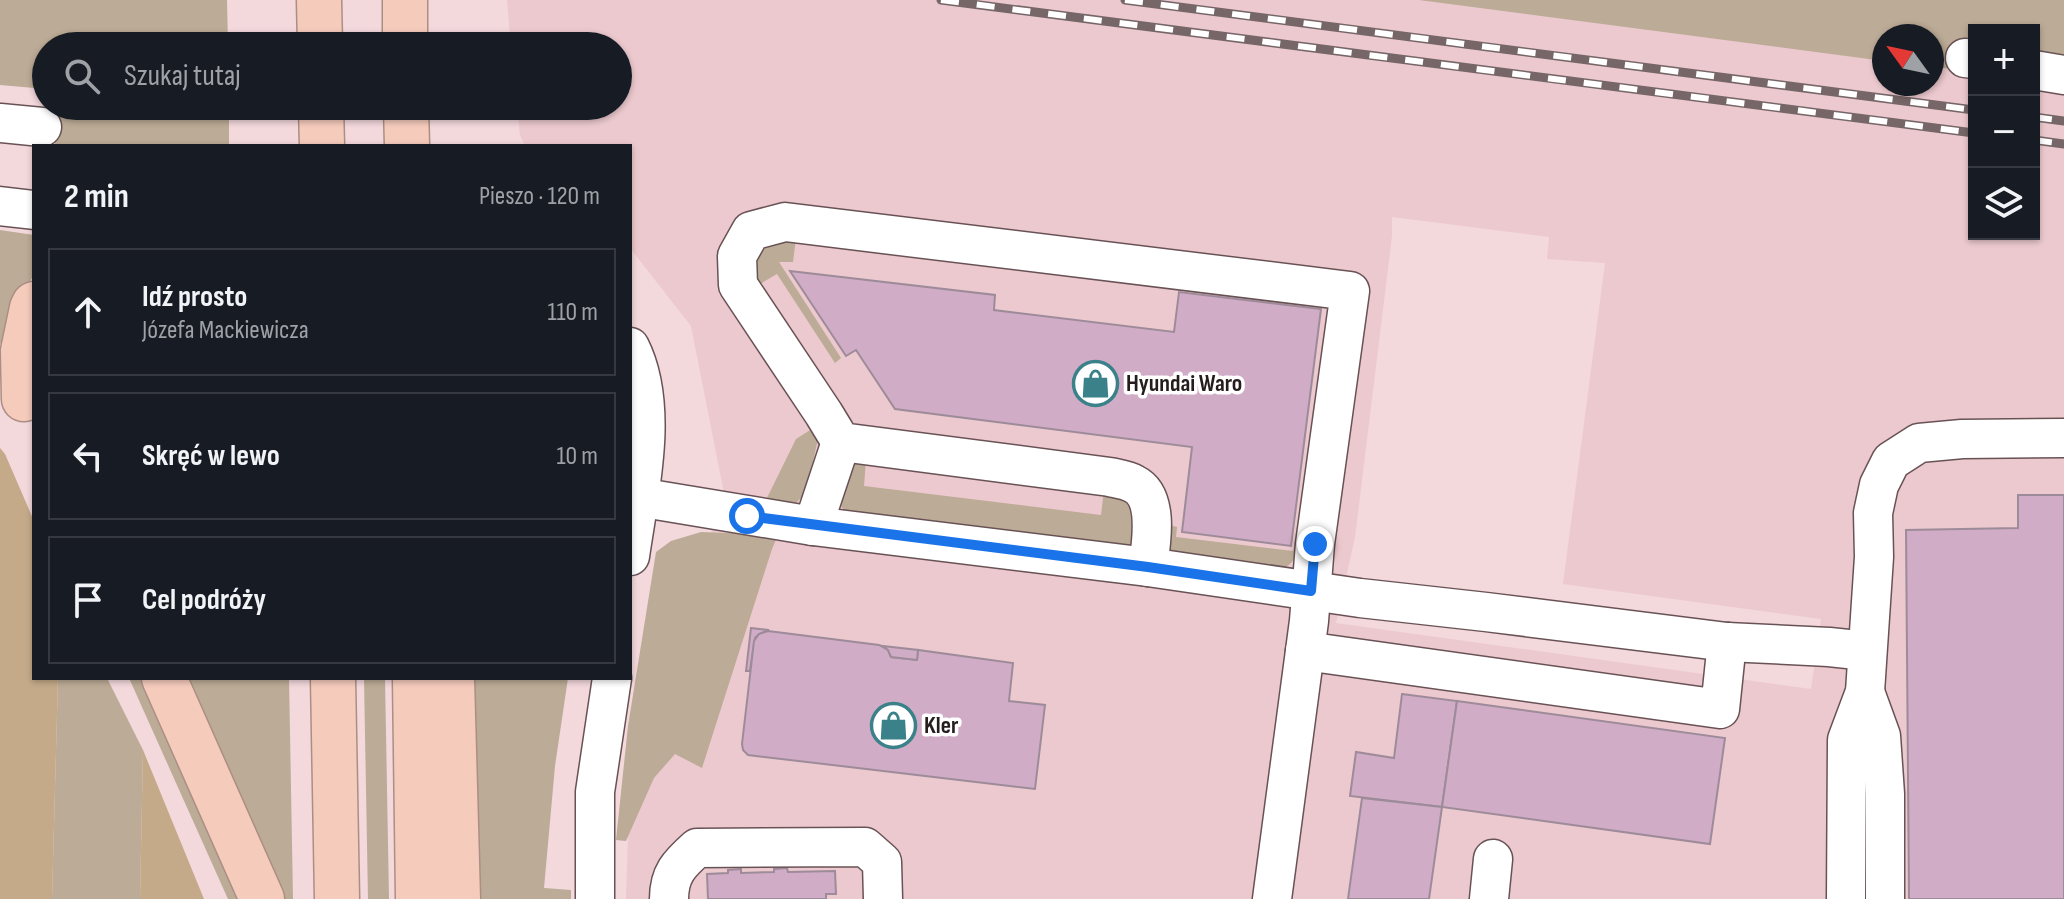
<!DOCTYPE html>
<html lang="pl">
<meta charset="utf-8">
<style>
:root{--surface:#171b24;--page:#242831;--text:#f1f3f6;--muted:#9ea1a6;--line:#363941}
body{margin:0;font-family:"Sofia Sans Condensed",sans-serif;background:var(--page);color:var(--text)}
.controls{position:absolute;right:24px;top:24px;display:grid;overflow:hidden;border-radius:0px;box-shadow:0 2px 6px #0004}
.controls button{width:72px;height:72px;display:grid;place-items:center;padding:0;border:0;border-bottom:2px solid var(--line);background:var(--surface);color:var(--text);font:40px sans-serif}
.compass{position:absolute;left:1872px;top:24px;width:72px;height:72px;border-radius:50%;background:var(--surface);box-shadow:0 2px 6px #0004;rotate:303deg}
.stop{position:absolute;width:24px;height:24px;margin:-18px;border:6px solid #1a73e8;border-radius:50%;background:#fff}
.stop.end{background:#1a73e8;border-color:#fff;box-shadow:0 2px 8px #0008}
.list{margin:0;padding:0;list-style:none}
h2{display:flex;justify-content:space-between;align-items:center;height:104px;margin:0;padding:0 32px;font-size:34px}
h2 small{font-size:26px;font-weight:400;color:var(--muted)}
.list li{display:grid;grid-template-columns:52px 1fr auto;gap:24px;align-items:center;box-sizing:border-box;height:128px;margin:0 16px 16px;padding:0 16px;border:2px solid var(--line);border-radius:0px}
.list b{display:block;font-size:30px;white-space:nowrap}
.list p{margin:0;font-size:26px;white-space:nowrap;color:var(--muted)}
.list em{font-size:26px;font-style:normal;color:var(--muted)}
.icon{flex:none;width:44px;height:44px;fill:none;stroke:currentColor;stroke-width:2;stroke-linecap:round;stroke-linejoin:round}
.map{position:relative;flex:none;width:2064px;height:899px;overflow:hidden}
.search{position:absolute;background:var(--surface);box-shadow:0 2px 6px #0004;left:32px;top:32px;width:600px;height:88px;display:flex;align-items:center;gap:20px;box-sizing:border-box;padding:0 28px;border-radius:44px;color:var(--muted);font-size:30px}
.panel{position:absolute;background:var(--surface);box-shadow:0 2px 6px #0004;left:32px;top:144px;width:600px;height:536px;border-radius:0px}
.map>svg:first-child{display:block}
</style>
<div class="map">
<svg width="2064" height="899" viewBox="0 0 2064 899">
<rect width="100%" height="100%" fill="#f3d8dc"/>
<path fill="#ecc9ce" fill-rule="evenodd" d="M507,0H2064V899H626L630,776L724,493L691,326L630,248V146H525L520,135L517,106H618V46H511ZM1974,30H2034V234H1974ZM1884,36H1932V84H1884ZM1392,217L1549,237L1547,259L1605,263L1563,584L1821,619L1811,689L1336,623L1355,537L1392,236Z"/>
<g fill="#bcab96">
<polygon points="0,0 227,0 228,46 46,46 46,89 0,85"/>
<polygon points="1419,0 2064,0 2064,80 2034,77 2034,30 1974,30 1974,71 1932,67 1932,36 1884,36 1884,61"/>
<polygon points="57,106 229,106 229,146 55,146"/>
<polygon points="0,230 34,235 34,275 24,291 8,350 0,343"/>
<polygon points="796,238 793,262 779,262 841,358 835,363 777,274 755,287 751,269 764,245"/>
<polygon points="815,427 818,439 807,489 802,497 795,504 785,506 764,504 796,439"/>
<path d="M866,460L864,486L1101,515L1104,490C1121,495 1134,505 1134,523C1135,535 1135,540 1127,548L846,512L839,504L838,478L856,461Z"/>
<path d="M1169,525L1177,527L1176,537L1293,551L1295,542L1302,543C1297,554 1294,565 1281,569L1174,554L1167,548Z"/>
<polygon points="701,532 778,535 772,549 702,768 675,754 654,778 626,841 616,840 628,726 656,552 671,541"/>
<polygon points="58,678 107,678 143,750 140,899 52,899"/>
<polygon points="129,678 145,678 240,899 228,899"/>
<polygon points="182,678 289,678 293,899 276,899"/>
<polygon points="364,678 385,678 389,899 368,899"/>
<polygon points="465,678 568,678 555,766 544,888 571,890 571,899 468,899"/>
</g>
<g fill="#c4aa89">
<polygon points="0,448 5,454 34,521 34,678 58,678 52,899 0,899"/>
<polygon points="143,750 204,899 140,899"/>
</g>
<g fill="#d0acc6" stroke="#9e8b99" stroke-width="2">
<polygon points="790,271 995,295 994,310 1174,332 1179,292 1321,309 1291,546 1182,532 1192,447 895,409 856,350 846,356"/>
<polygon points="2018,495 2064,495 2064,899 1909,899 1906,530 2018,528"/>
<polygon points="751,628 769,630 759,634 755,638 750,671 746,671"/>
<polygon points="768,631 879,645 888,650 891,657 917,660 918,650 1013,663 1009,701 1045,705 1035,789 748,755 743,750 742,744 754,641 759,634"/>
<polygon points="883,646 918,650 917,660 891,657 888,650"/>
<polygon points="1402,694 1457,701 1442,807 1350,796 1356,752 1394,758"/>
<polygon points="1457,701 1725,738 1710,844 1442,807"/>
<polygon points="1362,798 1442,807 1429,899 1348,899"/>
<polygon points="787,868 788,872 835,871 836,894 826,894 826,899 708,899 707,874 728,873 728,870 741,869 741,873 774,872 774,869"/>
</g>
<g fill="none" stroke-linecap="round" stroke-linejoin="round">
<defs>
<g id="minor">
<polyline points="1965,58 1974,59"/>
<polyline points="2034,70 2064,75"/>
<polyline points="0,123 42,127"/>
<polyline points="0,206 34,210"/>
<path d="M630,347C660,406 639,493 630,556"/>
<polyline points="638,497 813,526 1148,567 1360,598 1486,612 1727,642 1829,647 1867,651"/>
<polyline points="813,526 841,442"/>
<path d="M1148,567C1151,544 1160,497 1134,484C1127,480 1118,479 1110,477L841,442L824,414L738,285L737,256L751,231L785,222L1350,291L1315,544L1309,621L1272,899"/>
<polyline points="1305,651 1720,709 1727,642"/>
<polyline points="1865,692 1881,736 1885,794 1885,899"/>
<polyline points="595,899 595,792 612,678"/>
<path d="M669,899C669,874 679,864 697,848L865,847L882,862L883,899"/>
<polyline points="1489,899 1493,859"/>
<polyline points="1846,899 1847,740 1865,692 1874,557 1873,513 1879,485 1891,461 1919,443 1962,439 2064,438"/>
</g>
<g id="highway">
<polyline points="319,0 320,46"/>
<polyline points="405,0 405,46"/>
<polyline points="321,106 322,146"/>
<polyline points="406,106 407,146"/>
<polyline points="24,399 23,351 32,308 34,304"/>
<polyline points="164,678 262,899"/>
<polyline points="333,678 337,899"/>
<polyline points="415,678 418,899"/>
<polyline points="452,678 458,899"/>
</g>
</defs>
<use href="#minor" stroke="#685255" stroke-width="41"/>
<use href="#highway" stroke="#ac8e84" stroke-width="47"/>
<use href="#minor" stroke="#fff" stroke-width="38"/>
<use href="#highway" stroke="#f5cbbc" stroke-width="44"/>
<defs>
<g id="rail">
<polyline points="941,0 1974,133"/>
<polyline points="1125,0 1974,110"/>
<polyline points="2034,117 2064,121"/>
<polyline points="2034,140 2064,144"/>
</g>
</defs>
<use href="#rail" stroke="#766668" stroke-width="9"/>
<use href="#rail" stroke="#fff" stroke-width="6" stroke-dasharray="18" stroke-linecap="butt"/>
</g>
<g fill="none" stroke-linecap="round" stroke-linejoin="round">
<polyline stroke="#1a73e8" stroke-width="10" points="747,516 1148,567 1311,591 1315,544"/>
</g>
<defs>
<symbol id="shop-ring" viewBox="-11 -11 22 22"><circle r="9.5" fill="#fff" stroke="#3a818a" stroke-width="1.5"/><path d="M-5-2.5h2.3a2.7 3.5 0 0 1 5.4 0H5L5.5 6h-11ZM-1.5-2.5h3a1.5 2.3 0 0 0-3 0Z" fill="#3a818a"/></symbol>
</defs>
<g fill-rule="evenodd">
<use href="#shop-ring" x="1070" y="358" width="51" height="51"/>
<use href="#shop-ring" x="868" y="700" width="51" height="51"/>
</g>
<g text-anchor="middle" stroke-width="7" stroke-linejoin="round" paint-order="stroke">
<g font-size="24" font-weight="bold" fill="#251c1d" stroke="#fff" text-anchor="start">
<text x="1126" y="391">Hyundai Waro</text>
<text x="924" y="733">Kler</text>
</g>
</g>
</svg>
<div class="controls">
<button>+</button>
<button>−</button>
<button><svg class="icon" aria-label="layers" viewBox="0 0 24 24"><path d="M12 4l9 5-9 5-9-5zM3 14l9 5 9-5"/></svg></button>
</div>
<svg class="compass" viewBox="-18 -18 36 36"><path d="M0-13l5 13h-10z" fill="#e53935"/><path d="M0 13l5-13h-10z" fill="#9ea1a6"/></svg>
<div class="stop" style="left:747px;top:516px"></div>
<div class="stop end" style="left:1315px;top:544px"></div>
<div class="search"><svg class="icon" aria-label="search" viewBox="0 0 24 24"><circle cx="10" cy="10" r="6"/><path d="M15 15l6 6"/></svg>Szukaj tutaj</div>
<section class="panel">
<h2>2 min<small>Pieszo · 120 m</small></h2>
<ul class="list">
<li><svg class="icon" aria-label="ahead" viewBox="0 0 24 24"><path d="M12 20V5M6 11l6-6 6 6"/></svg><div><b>Idź prosto</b><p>Józefa Mackiewicza</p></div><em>110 m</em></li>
<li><svg class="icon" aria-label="left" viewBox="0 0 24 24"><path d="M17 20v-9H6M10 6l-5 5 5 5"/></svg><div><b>Skręć w lewo</b></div><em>10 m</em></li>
<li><svg class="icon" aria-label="arrive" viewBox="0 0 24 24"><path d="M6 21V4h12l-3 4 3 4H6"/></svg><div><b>Cel podróży</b></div></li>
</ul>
</section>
</div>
